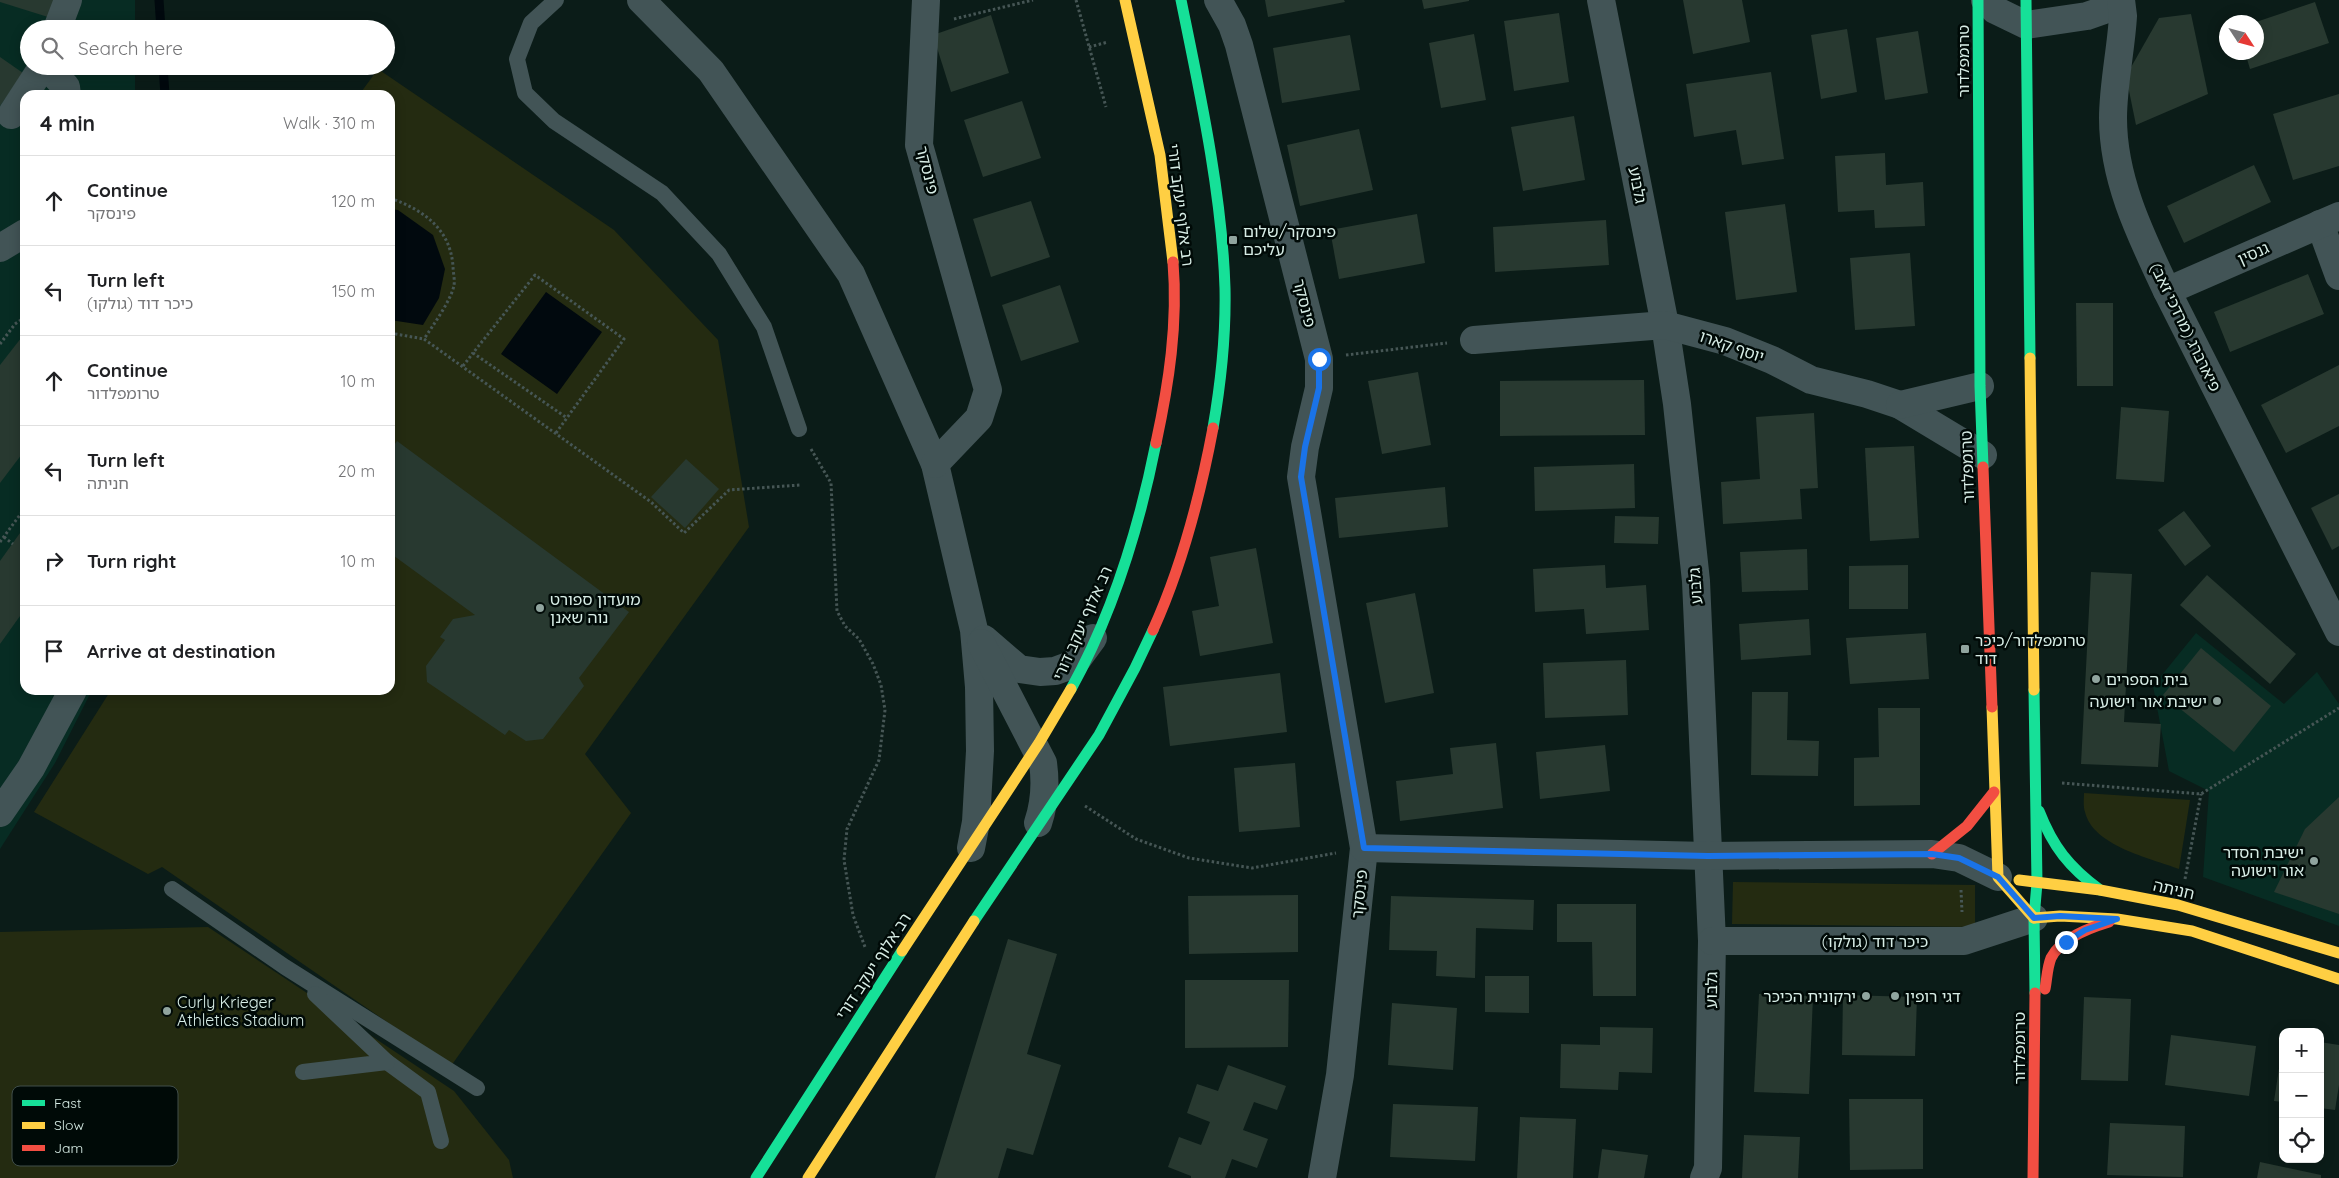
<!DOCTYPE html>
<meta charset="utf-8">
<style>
:root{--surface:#fff;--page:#f6f6f6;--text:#202124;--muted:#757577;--line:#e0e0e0}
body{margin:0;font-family:Quicksand,"Noto Sans Hebrew",sans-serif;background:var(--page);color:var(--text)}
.controls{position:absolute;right:15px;bottom:15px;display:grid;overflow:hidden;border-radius:10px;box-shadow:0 2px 12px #0003}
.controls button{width:45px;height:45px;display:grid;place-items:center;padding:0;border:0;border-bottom:1px solid var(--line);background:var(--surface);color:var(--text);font:25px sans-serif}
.compass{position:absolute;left:2219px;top:15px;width:45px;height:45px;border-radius:50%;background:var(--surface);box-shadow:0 2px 12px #0003;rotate:126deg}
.stop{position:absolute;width:15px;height:15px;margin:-11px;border:4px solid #1a73e8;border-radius:50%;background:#fff}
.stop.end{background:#1a73e8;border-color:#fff;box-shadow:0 1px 5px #0008}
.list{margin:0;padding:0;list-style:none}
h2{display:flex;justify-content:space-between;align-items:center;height:65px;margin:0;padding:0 20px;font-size:21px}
h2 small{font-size:16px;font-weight:400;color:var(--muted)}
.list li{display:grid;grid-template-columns:32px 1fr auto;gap:15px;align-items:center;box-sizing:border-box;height:90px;padding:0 20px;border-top:1px solid var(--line)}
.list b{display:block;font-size:19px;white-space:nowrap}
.list p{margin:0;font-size:16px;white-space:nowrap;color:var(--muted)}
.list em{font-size:16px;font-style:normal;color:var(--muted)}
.icon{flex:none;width:28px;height:28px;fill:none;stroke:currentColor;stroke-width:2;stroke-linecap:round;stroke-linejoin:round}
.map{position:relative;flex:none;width:2339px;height:1178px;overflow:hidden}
.search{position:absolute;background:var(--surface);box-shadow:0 2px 12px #0003;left:20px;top:20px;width:375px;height:55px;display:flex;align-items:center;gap:12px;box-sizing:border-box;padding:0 18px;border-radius:28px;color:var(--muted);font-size:19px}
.panel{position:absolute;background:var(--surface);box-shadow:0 2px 12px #0003;left:20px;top:90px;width:375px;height:605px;border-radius:15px}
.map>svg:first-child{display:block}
</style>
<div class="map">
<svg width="2339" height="1178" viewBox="0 0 2339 1178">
<rect width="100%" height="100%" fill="#0b1c18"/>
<g fill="#072c23">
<polygon points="0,0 135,0 135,29 29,29 29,66 135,66 135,95 25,95 25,690 92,690 55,763 0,849"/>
<polygon points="2196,633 2284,704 2317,672 2339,704 2339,926 2203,877 2209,791 2169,771 2153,686"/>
</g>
<g fill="#242b11">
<polygon points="378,69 614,230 718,340 749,527 585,754 631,813 451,1066 162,867 148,874 34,812 111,690 390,690 390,95 359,95"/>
<path d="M2084,793L2190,800L2179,869C2150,858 2093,846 2085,812C2083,806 2084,799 2084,793Z"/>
<polygon points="1733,882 1975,885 1975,927 1732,924"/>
<polygon points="208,927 454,1091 509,1160 513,1178 0,1178 0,932"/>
</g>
<g fill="#01090e">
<polygon points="390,209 398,210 433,235 445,269 439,298 423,325 390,320"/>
<polygon points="546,292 602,332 557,394 501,354"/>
</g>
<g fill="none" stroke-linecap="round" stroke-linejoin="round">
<g stroke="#01090e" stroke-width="9">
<polyline points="159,0 161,29"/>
<polyline points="163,66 165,95"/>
</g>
</g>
<g fill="#283930">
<polygon points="0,0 54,0 48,17 0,2"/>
<polygon points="1265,0 1344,0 1345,2 1268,17"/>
<polygon points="1422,0 1469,0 1469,1 1424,9"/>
<polygon points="1683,0 1742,0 1750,42 1693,54"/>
<polygon points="2315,2 2329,43 2250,69 2245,52 2256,52 2256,22"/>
<polygon points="1559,13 1569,82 1514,91 1504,21"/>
<polygon points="2191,14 2208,94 2136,125 2126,76 2159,18"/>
<polygon points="991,15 1009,73 951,92 933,35"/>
<polygon points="1847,29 1857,92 1821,99 1811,35"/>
<polygon points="1918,31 1928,93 1885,100 1876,38"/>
<polygon points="1474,34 1486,100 1441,108 1429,43"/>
<polygon points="1350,35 1360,90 1282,103 1273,48"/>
<polygon points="0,57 23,73 0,106"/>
<polygon points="1771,72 1784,159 1742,165 1736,130 1694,137 1686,84"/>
<polygon points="2339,94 2339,166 2293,180 2273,114"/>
<polygon points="1022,101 1041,158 983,177 964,120"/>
<polygon points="1574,116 1585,180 1523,191 1511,127"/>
<polygon points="1359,129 1373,190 1300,206 1287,145"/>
<polygon points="1885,153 1886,185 1923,182 1925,226 1875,228 1874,210 1838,212 1835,156"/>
<polygon points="2254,165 2271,202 2184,243 2167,206"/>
<polygon points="1031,201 1050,257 991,277 973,219"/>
<polygon points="1785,204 1797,292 1736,300 1725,212"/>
<polygon points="1417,214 1425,263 1339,279 1330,230"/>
<polygon points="1606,220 1609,265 1495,272 1493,227"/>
<polygon points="1910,253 1915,326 1855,330 1850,258"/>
<polygon points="2308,274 2324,314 2230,352 2214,312"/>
<polygon points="1060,285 1079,342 1021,361 1002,305"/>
<polygon points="2076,303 2113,303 2113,386 2077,386"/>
<polygon points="25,333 25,450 0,483 0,365"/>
<polygon points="2339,365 2339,426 2286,453 2261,405"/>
<polygon points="1418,372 1431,445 1382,454 1368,381"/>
<polygon points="1644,380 1645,435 1500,436 1500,381"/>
<polygon points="2121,407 2169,411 2164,482 2116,479"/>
<polygon points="1814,413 1818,488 1800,489 1802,519 1723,524 1721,482 1760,479 1756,417"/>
<polygon points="397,441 629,612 579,678 584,686 543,739 526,741 509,730 505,735 427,682 426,666 445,640 440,637 453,619 475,615 390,553 390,451"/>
<polygon points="1914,446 1919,538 1870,541 1865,448"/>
<polygon points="686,459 719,489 685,528 651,497"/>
<polygon points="1634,464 1635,508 1535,511 1534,467"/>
<polygon points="1445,487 1448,527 1339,538 1335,498"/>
<polygon points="2339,494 2339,546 2332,550 2311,508"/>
<polygon points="2184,511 2211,546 2185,566 2158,530"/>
<polygon points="1615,516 1659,517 1658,544 1614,543"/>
<polygon points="25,526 25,609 0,644 0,561"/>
<polygon points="1256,548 1273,643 1200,656 1192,611 1219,606 1210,557"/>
<polygon points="1807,549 1808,590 1742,592 1740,552"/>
<polygon points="1605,565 1606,588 1646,585 1649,630 1586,634 1584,609 1535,612 1533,569"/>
<polygon points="1908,565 1908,609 1849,609 1849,566"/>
<polygon points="2091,572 2132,574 2124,722 2161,724 2158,767 2081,764"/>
<polygon points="2207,575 2296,654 2270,684 2180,605"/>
<polygon points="1415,593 1434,693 1385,703 1366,603"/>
<polygon points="1809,619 1811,655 1741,660 1739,624"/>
<polygon points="1926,633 1929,679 1850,684 1846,638"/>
<polygon points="2201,648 2271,706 2234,752 2163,695"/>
<polygon points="1626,660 1628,715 1545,718 1543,663"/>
<polygon points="1280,673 1287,732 1170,746 1163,687"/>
<polygon points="1752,692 1788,692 1787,740 1819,741 1818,776 1751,775"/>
<polygon points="1878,708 1920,708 1920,805 1854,806 1854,758 1879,757"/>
<polygon points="1496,743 1503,808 1400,821 1396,781 1453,774 1450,748"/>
<polygon points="1605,745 1610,791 1540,799 1536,752"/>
<polygon points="1295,763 1300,827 1239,832 1234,768"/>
<polygon points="2339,797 2339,914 2274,892 2305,829"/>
<polygon points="1298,895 1298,952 1189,954 1188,896"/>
<polygon points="1391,896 1534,900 1533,930 1476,928 1475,978 1436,976 1437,951 1389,950"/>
<polygon points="1557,904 1636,904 1636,996 1593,996 1592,942 1557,942"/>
<polygon points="1008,939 1057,954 1027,1054 1061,1065 1033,1155 1007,1148 998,1178 935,1178"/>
<polygon points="1485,976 1529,976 1529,1013 1485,1012"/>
<polygon points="1185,980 1289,980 1288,1047 1185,1048"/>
<polygon points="1759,994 1813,996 1809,1094 1754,1092"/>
<polygon points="1843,995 1917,997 1915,1056 1842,1055"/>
<polygon points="2084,997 2131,999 2128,1081 2081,1080"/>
<polygon points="1392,1003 1457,1008 1453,1070 1388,1065"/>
<polygon points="1600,1027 1653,1028 1652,1073 1619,1072 1618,1090 1560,1088 1561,1044 1600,1045"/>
<polygon points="2171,1035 2256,1046 2249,1096 2165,1085"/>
<polygon points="2320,1042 2339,1045 2339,1085 2335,1110 2320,1108"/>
<polygon points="2282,1049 2283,1049 2283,1102 2274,1101"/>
<polygon points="1228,1065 1286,1086 1277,1110 1254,1102 1243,1130 1268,1139 1257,1168 1232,1159 1225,1178 1191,1178 1191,1176 1168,1167 1179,1137 1201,1145 1210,1122 1187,1113 1197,1084 1218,1091"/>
<polygon points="1849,1099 1923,1099 1923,1169 1850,1170"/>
<polygon points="1393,1104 1478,1107 1475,1161 1390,1157"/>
<polygon points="1520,1117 1576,1119 1573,1178 1517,1178"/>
<polygon points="2110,1123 2185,1126 2183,1177 2107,1175"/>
<polygon points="1744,1135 1800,1137 1798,1178 1742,1178"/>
<polygon points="1602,1149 1648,1155 1644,1178 1598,1178"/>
<polygon points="2260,1162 2321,1175 2321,1178 2257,1178"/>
</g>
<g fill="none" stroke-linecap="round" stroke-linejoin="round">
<g stroke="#465655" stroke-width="3" stroke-dasharray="2.5 2.5" stroke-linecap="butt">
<polyline points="1076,0 1106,107"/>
<polyline points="954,19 1033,0"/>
<polyline points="1089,47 1108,42"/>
<path d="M390,198C423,210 450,228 453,266C453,272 455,280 454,285C452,299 432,327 424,339L651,502L684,533L729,490L800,485"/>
<polyline points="390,333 424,339"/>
<polyline points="0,344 15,324 25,317"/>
<polyline points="1346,355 1447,343"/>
<polyline points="463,366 473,353"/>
<polyline points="556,433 624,339 535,275 473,353 567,418"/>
<polyline points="811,449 831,483 837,611 845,626 859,639 873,664 881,685 885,710 879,760 847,829 844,860 853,915 865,947"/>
<polyline points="4,537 13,544"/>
<polyline points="0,542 25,508"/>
<polyline points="2062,783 2201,794 2339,708"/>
<polyline points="1085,806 1136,839 1189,858 1252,868 1336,853"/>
<polyline points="2185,879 2201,794"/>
<polyline points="1961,890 1962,912"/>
</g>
<g stroke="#425456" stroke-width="16">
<polyline points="556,0 531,23 517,59 525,93 554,121 662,193 719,254 764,327 799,429"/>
<polyline points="172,889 285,967 477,1088"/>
<polyline points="387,1062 428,1092 441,1141"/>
<polyline points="303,1072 387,1062 315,994"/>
</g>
<g stroke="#425456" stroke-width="28">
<polyline points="641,0 711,71 851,274 935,464 974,630 979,687 980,751 976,822 971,848"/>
<polyline points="926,0 919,145 988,390 979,418 935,464"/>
<polyline points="1218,0 1232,25 1239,45 1319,359 1319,388 1305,447 1301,477 1364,848 1340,1075 1322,1178"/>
<polyline points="1601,0 1665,325 1677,404 1696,581 1712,941 1708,1168 1704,1178"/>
<polyline points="1985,0 1995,10 2026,25 2087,16 2104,10 2114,0"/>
<path d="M2121,0L2123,16C2121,50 2113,85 2113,118C2113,180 2141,236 2167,291L2339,632"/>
<polyline points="57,29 68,0"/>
<polyline points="46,66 66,87 67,95"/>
<polyline points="11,115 43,66"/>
<polyline points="2320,224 2339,276"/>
<polyline points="0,248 25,233"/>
<polyline points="2167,291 2339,216"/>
<polyline points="1474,340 1665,325 1725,341 1772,360 1811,380 1867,394 1900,405 1983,455"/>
<polyline points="1900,405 1980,386"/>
<polyline points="984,639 1019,669 1040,672 1055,671 1074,664 1093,638"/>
<path d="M981,643L1043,763C1046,784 1045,802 1038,823"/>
<polyline points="0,813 31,768 73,690"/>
<polyline points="1364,848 1708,856 1932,854 1959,858 1998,877"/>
<polyline points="1712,941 1964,941 2034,918"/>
</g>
<g stroke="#16e098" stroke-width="11">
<path d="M1181,0C1200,93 1222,194 1225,288C1226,335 1221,382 1213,428"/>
<polyline points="1978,0 1980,386 1983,467"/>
<polyline points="2026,0 2030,358"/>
<path d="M1071,689C1113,613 1139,528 1156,443"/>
<polyline points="2034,690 2037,883 2034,918 2035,993"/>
<path d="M2039,811C2053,847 2069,867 2100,890"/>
<polyline points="974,921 1099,735 1135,668 1153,630"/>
<polyline points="756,1178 902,951"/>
</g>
<g stroke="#ffcf43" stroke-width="11">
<polyline points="1125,0 1160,155 1173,262"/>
<polyline points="2030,358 2034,690"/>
<polyline points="1992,707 1998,877 2034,918"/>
<polyline points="2019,880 2100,890 2178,905 2339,953"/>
<polyline points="2034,918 2060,916 2117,919 2192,931 2339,979"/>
<polyline points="902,951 1039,743 1071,689"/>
<polyline points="808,1178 974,921"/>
</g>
<g stroke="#f24e42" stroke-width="11">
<path d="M1156,443C1169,383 1178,324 1173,262"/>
<polyline points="1983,467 1992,707"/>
<path d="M1153,630C1182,566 1200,497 1213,428"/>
<polyline points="1932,854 1967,826 1994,792"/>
<path d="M2045,989C2047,979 2047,968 2051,958C2061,938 2089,928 2109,922"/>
<polyline points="2033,1178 2035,993"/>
</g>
</g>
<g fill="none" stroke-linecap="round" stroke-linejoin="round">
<polyline stroke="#1a73e8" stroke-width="6" points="1319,359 1319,388 1305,447 1301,477 1364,848 1708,856 1932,854 1959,858 1998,877 2034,918 2060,916 2117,919 2085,930 2066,942"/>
</g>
<g fill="#90a49e" stroke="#000a07" stroke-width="2">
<rect x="1228" y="235" width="10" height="10" rx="2.5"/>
<circle cx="540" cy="608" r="5"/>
<rect x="1960" y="644" width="10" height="10" rx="2.5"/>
<circle cx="2096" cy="679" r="5"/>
<circle cx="2217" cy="701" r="5"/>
<circle cx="2314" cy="861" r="5"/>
<circle cx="1866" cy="996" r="5"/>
<circle cx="1895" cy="996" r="5"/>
<circle cx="167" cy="1011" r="5"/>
</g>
<g text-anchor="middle" stroke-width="5" stroke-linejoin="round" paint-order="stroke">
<g font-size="16" fill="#d7ede6" stroke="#000a07">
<text transform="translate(1963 61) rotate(-90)" y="6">טרומפלדור</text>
<text transform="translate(928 170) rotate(76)" y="6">פינסקר</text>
<text transform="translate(1638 185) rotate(79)" y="6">גלבוע</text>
<text transform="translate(1181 205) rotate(83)" y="6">רב אלוף יעקב דורי</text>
<text transform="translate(2253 253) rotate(-24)" y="6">גנסין</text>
<text transform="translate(1305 303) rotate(76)" y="6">פינסקר</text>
<text transform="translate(2186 327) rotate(64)" y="6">פיארברג (מרדכי זאב)</text>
<text transform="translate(1732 346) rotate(19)" y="6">יוסף קארו</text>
<text transform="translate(1967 467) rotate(-92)" y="6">טרומפלדור</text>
<text transform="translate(1695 586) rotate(-94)" y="6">גלבוע</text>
<text transform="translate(1082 623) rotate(-66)" y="6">רב אלוף יעקב דורי</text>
<text transform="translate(2174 889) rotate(13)" y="6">חניתה</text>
<text transform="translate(1359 894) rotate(-84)" y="6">פינסקר</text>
<text x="1875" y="947">כיכר דוד (גולקו)</text>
<text transform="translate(873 966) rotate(-57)" y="6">רב אלוף יעקב דורי</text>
<text transform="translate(1711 990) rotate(-89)" y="6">גלבוע</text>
<text transform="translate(2019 1048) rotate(-90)" y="6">טרומפלדור</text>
</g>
<g font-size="16" fill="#d7ede6" stroke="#000a07" text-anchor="start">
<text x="1243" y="237">פינסקר/שלום<tspan x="1243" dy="18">עליכם</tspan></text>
<text x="550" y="605">מועדון ספורט<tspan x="550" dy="18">נוה שאנן</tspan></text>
<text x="1975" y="646">טרומפלדור/כיכר<tspan x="1975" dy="18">דוד</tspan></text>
<text x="2106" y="685">בית הספרים</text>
<text x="2207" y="707" text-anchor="end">ישיבת אור וישועה</text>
<text x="2304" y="858" text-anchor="end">ישיבת הסדר<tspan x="2304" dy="18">אור וישועה</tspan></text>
<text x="1856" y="1002" text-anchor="end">ירקונית הכיכר</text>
<text x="1905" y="1002">דגי רופין</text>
<text x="177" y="1008">Curly Krieger<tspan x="177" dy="18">Athletics Stadium</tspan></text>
</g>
</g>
<rect x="12" y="1086" width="166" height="80" rx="8" fill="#000a07" stroke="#404e4a" stroke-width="1"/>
<rect x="22" y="1100" width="23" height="6" fill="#16e098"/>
<rect x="22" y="1122" width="23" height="7" fill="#ffcf43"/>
<rect x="22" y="1145" width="23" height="6" fill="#f24e42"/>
<g font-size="14" fill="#d7ede6">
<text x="54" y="1108">Fast</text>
<text x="54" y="1130">Slow</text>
<text x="54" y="1153">Jam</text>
</g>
</svg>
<div class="controls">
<button>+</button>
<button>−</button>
<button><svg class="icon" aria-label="locate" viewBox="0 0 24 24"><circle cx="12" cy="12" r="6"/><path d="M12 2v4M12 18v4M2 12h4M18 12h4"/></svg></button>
</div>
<svg class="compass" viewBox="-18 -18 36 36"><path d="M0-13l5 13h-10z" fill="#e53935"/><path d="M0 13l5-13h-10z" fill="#757577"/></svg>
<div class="stop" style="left:1319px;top:359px"></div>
<div class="stop end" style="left:2066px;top:942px"></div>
<div class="search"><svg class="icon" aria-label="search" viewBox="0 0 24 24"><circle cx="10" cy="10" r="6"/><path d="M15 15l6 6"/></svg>Search here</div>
<section class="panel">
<h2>4 min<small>Walk · 310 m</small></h2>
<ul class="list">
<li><svg class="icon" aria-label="ahead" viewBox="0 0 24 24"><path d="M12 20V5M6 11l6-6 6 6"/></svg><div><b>Continue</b><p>פינסקר</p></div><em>120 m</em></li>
<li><svg class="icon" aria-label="left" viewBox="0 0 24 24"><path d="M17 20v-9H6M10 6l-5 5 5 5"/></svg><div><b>Turn left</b><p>כיכר דוד (גולקו)</p></div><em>150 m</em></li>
<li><svg class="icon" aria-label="ahead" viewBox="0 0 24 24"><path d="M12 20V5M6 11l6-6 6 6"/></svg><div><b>Continue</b><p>טרומפלדור</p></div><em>10 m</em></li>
<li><svg class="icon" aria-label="left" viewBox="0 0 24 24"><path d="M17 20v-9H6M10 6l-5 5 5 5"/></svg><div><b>Turn left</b><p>חניתה</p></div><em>20 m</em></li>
<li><svg class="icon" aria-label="right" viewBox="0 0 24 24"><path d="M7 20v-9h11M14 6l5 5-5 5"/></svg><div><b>Turn right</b></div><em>10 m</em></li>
<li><svg class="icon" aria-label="arrive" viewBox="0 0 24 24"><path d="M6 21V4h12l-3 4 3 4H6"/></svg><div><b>Arrive at destination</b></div></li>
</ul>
</section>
</div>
